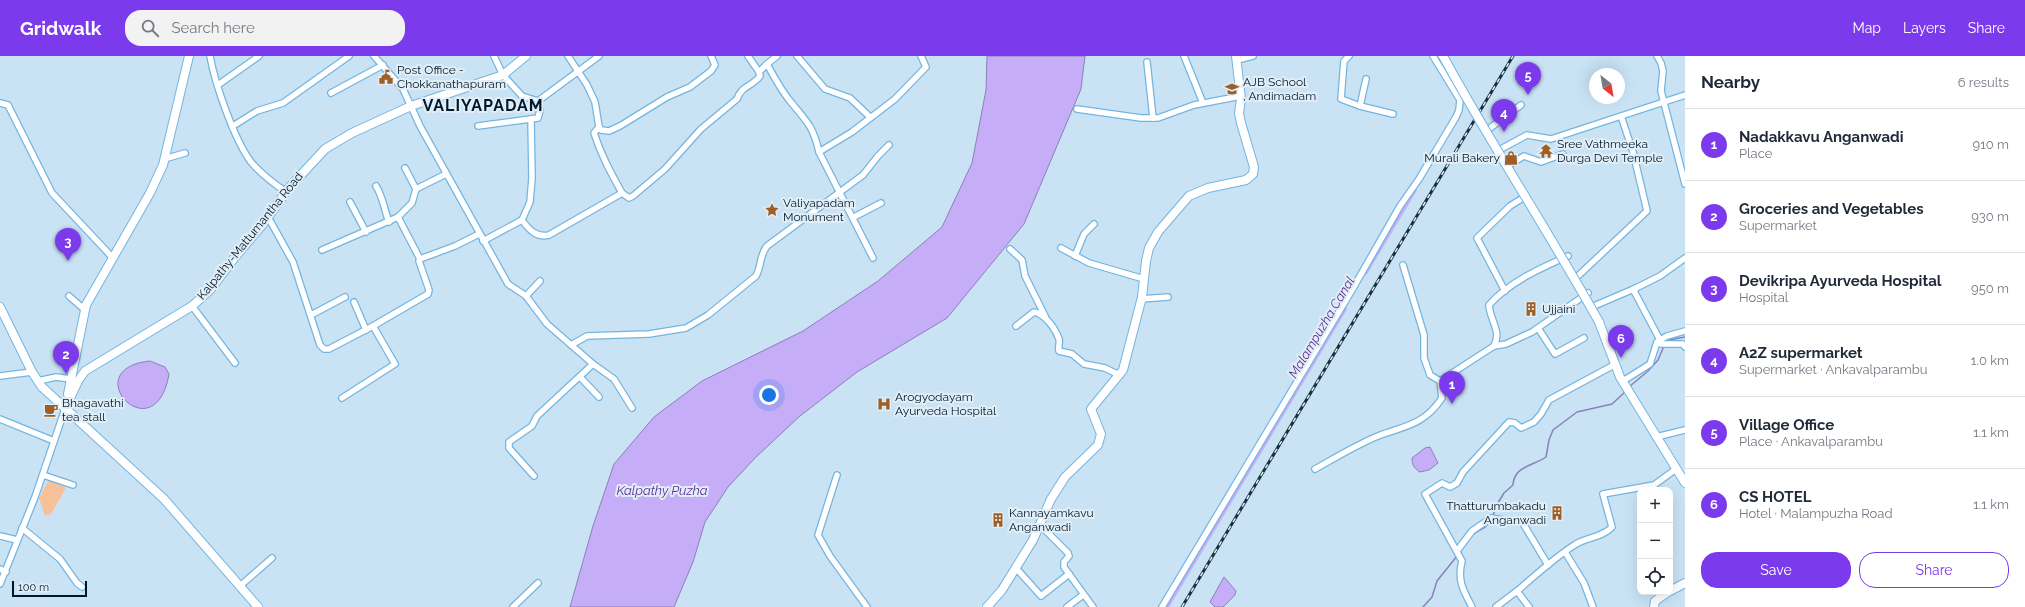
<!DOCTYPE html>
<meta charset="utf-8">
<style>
:root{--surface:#fff;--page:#f2f2f3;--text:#1f2937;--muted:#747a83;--line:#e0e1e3;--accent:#7c3aed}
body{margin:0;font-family:Raleway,sans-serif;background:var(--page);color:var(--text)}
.controls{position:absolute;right:12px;bottom:12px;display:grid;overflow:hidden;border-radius:8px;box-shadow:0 4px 16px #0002}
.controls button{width:36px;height:36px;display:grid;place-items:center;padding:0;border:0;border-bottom:1px solid var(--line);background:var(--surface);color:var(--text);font:20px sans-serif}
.compass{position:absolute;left:1589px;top:12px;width:36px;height:36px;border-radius:50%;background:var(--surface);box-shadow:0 4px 16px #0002;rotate:149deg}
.scale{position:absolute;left:12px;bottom:10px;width:75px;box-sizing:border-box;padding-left:4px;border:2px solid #001929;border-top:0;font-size:11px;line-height:14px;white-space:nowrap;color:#001929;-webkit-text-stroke:3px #e1eef7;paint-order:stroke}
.you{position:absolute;left:769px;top:339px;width:14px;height:14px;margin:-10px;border:3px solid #fff;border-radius:50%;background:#1a73e8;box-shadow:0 0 0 6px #1a73e833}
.badge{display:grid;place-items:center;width:26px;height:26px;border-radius:50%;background:var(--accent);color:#fff;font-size:13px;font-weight:700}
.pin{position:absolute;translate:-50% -33px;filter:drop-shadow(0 1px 2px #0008)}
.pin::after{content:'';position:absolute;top:21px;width:14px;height:12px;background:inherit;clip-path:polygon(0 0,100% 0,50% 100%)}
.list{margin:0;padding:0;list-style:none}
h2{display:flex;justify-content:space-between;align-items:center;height:52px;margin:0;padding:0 16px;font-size:17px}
h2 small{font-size:13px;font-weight:400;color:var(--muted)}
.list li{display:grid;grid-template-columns:26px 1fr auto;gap:12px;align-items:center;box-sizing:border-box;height:72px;padding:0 16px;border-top:1px solid var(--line)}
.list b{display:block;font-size:15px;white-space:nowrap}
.list p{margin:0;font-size:13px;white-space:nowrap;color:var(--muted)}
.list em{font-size:13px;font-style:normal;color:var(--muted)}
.actions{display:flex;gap:8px;padding:12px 16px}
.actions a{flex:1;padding:9px 0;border:1px solid var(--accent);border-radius:16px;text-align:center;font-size:14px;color:var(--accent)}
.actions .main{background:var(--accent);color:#fff}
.icon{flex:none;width:22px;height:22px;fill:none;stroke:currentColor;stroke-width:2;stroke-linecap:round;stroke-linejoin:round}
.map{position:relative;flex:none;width:1685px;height:551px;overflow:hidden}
header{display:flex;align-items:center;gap:24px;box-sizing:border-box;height:56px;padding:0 20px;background:var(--accent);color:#fff}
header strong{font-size:19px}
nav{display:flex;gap:22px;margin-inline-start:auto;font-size:14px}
.search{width:280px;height:36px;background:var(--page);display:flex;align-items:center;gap:10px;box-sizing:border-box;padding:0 14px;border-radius:16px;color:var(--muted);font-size:15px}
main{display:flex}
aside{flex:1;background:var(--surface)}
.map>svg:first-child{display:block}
</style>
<header>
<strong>Gridwalk</strong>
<div class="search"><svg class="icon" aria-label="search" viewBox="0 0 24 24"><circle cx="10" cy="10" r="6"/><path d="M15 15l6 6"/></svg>Search here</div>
<nav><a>Map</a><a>Layers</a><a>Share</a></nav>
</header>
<main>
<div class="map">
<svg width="1685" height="551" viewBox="0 0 1685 551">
<rect width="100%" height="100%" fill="#c9e3f5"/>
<polygon fill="#f6c199" points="49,424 60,427 66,432 51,458 45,460 39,442"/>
<g fill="#c6adf7" stroke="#8b81b9">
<polygon points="987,0 1085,0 1081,33 1024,168 947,262 857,316 800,360 755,402 728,431 705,466 693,506 674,551 570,551 593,470 614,408 654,361 702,325 803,275 878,225 942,171 972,107 986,34"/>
<path d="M150,305L165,311L169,318C155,399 74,313 150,305Z"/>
<path d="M1430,391L1438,407L1429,414L1420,416C1414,412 1412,409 1412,402L1425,392Z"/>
<polygon points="1224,521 1236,535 1235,539 1223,551 1215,551 1210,546"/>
</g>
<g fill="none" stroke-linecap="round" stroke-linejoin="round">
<g stroke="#8b81b9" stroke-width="1.5">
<polyline points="1667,287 1669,284 1685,281"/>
<polyline points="1629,331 1648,315 1658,304 1664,290"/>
<path d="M1493,460L1496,450L1504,437L1513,429C1514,410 1533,410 1546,401L1549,384L1553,374L1577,356L1612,348L1625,336"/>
<polyline points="1473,478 1485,471 1489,466"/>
<polyline points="1423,551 1432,541 1437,525 1457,500"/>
</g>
<g stroke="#c6adf7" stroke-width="5.5">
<polyline points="1365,216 1414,134"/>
<polyline points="1166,551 1344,253"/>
</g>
<defs>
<g id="street">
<path d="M210,0C215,28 234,83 251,106C261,118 273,127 286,136"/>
<polyline points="374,0 403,33 420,70 508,228 526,240 547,268 593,308 537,360 532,370 509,386 509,392 534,420"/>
<polyline points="494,0 503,19 522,40 538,45"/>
<polyline points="568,0 587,29 595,46 599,71 601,74 609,75 620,70 667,41 690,31 711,15 715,9 711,0"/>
<polyline points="748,0 759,16 767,8"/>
<path d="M777,0L767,8C774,21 781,34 790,45C806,65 813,69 819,96L852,76L895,43L926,11L921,0"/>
<polyline points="797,0 825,33 850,42 870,61"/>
<polyline points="1184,0 1203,47"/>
<polyline points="1349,0 1344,5 1341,43 1360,50 1366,23"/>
<polyline points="1657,0 1661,7 1663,15 1661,35 1685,128"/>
<polyline points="1237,4 1253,0"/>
<polyline points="1147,6 1153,62"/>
<polyline points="218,29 259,0"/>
<polyline points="331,37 383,9"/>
<polyline points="0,47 8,49 52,137 112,201"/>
<polyline points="1360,50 1393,58"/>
<polyline points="1077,53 1141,62 1158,62 1194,49 1241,40"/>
<polyline points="233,70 257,55 283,47 349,0"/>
<polyline points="478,70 538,62 540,54 538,45 599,0"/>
<path d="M599,71L594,77C601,99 611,117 622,137"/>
<polyline points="1490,72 1521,49"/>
<polyline points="1501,93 1527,79 1551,83 1621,60"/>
<polyline points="819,96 873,202"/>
<polyline points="164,103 185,97"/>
<polyline points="1509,109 1524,100 1541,106 1563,98"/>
<polyline points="405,112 416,133 446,118"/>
<path d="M376,130C383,141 384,153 389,166"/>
<polyline points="350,146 366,176"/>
<polyline points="268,161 293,206 320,289 324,293 329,293 373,270 428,238 429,234 419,205 420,203 455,190 479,178"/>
<polyline points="398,161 412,147 416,133"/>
<polyline points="854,161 881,147"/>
<polyline points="522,164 530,146 532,122 531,63"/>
<path d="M483,185L522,164C529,174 537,182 549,179L622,137L629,142L633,140L665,113L701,73L737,43C741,30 753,30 760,20L759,16"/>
<polyline points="1061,192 1089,207 1144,223"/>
<polyline points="1010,193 1022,204 1025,220 1045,260"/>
<polyline points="322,194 398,161 420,203"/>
<polyline points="1075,200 1084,178 1094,168"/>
<polyline points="1403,209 1424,279 1424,302 1430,319 1440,325"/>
<polyline points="1579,219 1647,155 1633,96 1621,60 1685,39"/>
<polyline points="1505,235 1477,182 1510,150 1526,140"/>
<polyline points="69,240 85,254"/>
<polyline points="526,240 540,225"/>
<polyline points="1141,243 1168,241"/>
<polyline points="354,246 366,274"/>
<polyline points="192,250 235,307"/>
<polyline points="1594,250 1636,232"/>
<polyline points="311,259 345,241"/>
<path d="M1016,270L1034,256C1045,258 1055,272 1059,283C1060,287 1058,291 1059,295L1072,298L1084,308L1105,312L1119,319"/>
<polyline points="1538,272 1555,298 1584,282"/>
<polyline points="1660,284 1634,235 1636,232 1660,220 1685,202"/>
<polyline points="1657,286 1661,288 1683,288 1685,291"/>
<path d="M571,289L587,280L649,278L686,272L708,259L756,220C762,209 759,200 767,190L863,119L878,100L889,89"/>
<path d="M1494,290C1502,275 1490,265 1489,249C1509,226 1541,212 1568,200"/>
<polyline points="593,308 614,323 632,352"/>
<polyline points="0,320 32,316"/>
<polyline points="580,321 599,341"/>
<polyline points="38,325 56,321 71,323"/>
<polyline points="1623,325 1650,308 1657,286 1667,280 1685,275"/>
<polyline points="342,342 395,308 373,270"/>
<polyline points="0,363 54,385"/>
<polyline points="1656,381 1685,374"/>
<path d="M1315,413C1335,402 1356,389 1378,380C1405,370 1424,369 1442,342L1440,325L1494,290L1506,288L1532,276L1588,237"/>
<polyline points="43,419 73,429"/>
<polyline points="837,419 818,479 830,500 867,551"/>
<polyline points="1040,469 1068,497 1069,500 1064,506 1064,511 1093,551"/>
<polyline points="22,472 60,503 77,527 82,531"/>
<polyline points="0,480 17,484"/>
<polyline points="1457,495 1472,475 1491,462 1509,465 1521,464 1548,509"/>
<polyline points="1565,496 1584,527 1593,551"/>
<polyline points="1016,512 1041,540 1069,518"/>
<polyline points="0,513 6,516"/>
<polyline points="0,528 35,441 65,353"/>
<polyline points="240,530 272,502"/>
<polyline points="513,551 538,527"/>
<polyline points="1067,551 1083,539"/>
<polyline points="1162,551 1352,234 1400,150 1419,123 1456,61 1459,54 1460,44 1433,0"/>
<path d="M1472,551C1463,534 1457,524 1462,505L1425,438L1442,427L1450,431L1457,427L1463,416L1509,366L1515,367L1521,372L1534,366L1541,358L1549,344L1614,309"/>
<polyline points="1496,551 1517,535"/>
<path d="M1529,551L1517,535C1536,519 1555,501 1576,488C1588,481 1603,481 1612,471L1603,438L1654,429L1676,413"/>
</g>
<g id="secondary">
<polyline points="0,251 32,316 42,331 164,443 258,551"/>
<polyline points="1599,266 1620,321 1685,427"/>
<polyline points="68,338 86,249 150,137 163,109 189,0"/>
<polyline points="65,353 78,325 85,315 192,250 210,234 235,201 263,168 288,133 325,93 352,77 411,50 503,19 526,0"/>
<polyline points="1670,535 1685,527"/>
<polyline points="987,551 1002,534 1033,484 1051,443 1065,421 1098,389 1101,378 1091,353 1123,314 1142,241 1146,205 1149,192 1158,176 1189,140 1208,132 1246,124 1253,118 1254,111 1241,67 1239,57 1241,43 1236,0"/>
<polyline points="1654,551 1655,545 1668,536"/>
</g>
</defs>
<use href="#street" stroke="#73b5e1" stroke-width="8"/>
<use href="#secondary" stroke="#73b5e1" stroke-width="10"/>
<use href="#street" stroke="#fff" stroke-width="5.5"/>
<use href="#secondary" stroke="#fff" stroke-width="8"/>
<defs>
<polyline id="rail" points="1182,551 1513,0"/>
</defs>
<use href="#rail" stroke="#173040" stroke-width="3"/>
<use href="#rail" stroke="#e1eef7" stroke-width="1.5" stroke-dasharray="4.5" stroke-linecap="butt"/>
<defs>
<path id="secondary-bridge" d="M1443,0C1492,90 1549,176 1599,266"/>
</defs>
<use href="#secondary-bridge" stroke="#73b5e1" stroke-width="10" stroke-linecap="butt"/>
<use href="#secondary-bridge" stroke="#fff" stroke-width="8"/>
</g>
<defs>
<symbol id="civic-bare" viewBox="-9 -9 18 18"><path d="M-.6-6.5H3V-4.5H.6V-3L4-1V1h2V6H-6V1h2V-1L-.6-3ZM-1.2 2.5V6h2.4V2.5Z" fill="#9e5f26" stroke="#e1eef7" stroke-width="2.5" paint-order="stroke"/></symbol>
<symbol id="school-bare" viewBox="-9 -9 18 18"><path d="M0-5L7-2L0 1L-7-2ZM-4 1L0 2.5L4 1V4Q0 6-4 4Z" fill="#9e5f26" stroke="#e1eef7" stroke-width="2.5" paint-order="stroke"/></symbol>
<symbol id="temple-bare" viewBox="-9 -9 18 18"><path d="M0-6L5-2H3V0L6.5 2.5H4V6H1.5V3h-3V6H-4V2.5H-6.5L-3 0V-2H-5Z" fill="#9e5f26" stroke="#e1eef7" stroke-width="2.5" paint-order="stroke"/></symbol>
<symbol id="shop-bare" viewBox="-9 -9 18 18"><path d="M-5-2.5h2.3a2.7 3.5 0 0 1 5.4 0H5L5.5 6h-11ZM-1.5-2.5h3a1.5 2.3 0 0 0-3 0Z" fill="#9e5f26" stroke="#e1eef7" stroke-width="2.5" paint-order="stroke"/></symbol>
<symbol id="sight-bare" viewBox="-9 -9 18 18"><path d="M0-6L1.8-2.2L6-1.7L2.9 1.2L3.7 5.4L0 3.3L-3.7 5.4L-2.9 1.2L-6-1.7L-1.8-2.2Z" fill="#9e5f26" stroke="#e1eef7" stroke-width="2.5" paint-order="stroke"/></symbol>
<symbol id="building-bare" viewBox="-9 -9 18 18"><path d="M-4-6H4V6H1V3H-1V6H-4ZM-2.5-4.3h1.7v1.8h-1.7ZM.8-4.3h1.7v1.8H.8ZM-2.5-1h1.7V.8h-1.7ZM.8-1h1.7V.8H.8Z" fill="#9e5f26" stroke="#e1eef7" stroke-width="2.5" paint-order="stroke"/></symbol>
<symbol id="hospital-bare" viewBox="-9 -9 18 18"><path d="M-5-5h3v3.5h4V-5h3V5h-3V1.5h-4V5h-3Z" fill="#9e5f26" stroke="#e1eef7" stroke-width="2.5" paint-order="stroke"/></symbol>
<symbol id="cafe-bare" viewBox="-9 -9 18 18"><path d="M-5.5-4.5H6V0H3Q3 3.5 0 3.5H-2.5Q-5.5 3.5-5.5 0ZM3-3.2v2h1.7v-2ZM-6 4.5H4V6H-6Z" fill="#9e5f26" stroke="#e1eef7" stroke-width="2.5" paint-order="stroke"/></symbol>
</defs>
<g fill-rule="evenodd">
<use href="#civic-bare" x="376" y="11" width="20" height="20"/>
<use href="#school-bare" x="1222" y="23" width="20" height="20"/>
<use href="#temple-bare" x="1536" y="85" width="20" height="20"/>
<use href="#shop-bare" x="1501" y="92" width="20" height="20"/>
<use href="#sight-bare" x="762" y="144" width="20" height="20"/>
<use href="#building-bare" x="1521" y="243" width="20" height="20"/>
<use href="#hospital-bare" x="874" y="338" width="20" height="20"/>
<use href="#cafe-bare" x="41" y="344" width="20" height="20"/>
<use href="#building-bare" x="1547" y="447" width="20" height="20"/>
<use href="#building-bare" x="988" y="454" width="20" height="20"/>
</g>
<g text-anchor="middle" stroke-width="4" stroke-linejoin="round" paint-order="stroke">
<g font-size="12" fill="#001929" stroke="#e1eef7" text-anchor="start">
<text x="397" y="18">Post Office -<tspan x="397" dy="14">Chokkanathapuram</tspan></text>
<text x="1243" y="30">AJB School<tspan x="1243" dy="14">, Andimadam</tspan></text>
<text x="1557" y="92">Sree Vathmeeka<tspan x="1557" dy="14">Durga Devi Temple</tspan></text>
<text x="1500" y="106" text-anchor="end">Murali Bakery</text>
<text x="783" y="151">Valiyapadam<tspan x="783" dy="14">Monument</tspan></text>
<text x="1542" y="257">Ujjaini</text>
<text x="895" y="345">Arogyodayam<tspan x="895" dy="14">Ayurveda Hospital</tspan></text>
<text x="62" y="351">Bhagavathi<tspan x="62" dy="14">tea stall</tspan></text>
<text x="1546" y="454" text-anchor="end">Thatturumbakadu<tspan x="1546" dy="14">Anganwadi</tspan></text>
<text x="1009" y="461">Kannayamkavu<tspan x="1009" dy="14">Anganwadi</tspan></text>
</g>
<g font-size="12" fill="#001929" stroke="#e1eef7">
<text transform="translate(250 180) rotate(-51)" y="4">Kalpathy-Mattumantha Road</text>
</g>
<g font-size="13" font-style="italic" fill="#5b2e96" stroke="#e1eef7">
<text transform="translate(1321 271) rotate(-59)" y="5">Malampuzha Canal</text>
<text x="662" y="439">Kalpathy Puzha</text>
</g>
<g font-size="16" font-weight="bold" letter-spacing="1" fill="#001929" stroke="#e1eef7">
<text x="483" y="55">VALIYAPADAM</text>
</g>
</g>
</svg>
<div class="controls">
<button>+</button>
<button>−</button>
<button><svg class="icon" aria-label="locate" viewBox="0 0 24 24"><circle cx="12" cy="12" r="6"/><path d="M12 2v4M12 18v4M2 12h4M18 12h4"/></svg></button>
</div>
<svg class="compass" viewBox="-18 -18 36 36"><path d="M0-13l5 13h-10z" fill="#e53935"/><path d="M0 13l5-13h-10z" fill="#747a83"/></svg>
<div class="scale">100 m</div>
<div class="you"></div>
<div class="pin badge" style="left:1452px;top:348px">1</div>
<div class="pin badge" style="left:66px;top:318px">2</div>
<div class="pin badge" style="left:68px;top:205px">3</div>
<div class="pin badge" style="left:1504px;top:76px">4</div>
<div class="pin badge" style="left:1528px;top:39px">5</div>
<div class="pin badge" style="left:1621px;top:302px">6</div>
</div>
<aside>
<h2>Nearby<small>6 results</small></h2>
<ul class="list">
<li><span class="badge">1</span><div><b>Nadakkavu Anganwadi</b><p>Place</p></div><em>910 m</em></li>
<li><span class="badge">2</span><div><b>Groceries and Vegetables</b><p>Supermarket</p></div><em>930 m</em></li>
<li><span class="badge">3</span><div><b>Devikripa Ayurveda Hospital</b><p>Hospital</p></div><em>950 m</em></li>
<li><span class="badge">4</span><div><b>A2Z supermarket</b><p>Supermarket · Ankavalparambu</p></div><em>1.0 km</em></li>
<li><span class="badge">5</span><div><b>Village Office</b><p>Place · Ankavalparambu</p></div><em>1.1 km</em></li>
<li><span class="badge">6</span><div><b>CS HOTEL</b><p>Hotel · Malampuzha Road</p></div><em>1.1 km</em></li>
</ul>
<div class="actions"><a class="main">Save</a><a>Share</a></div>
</aside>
</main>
